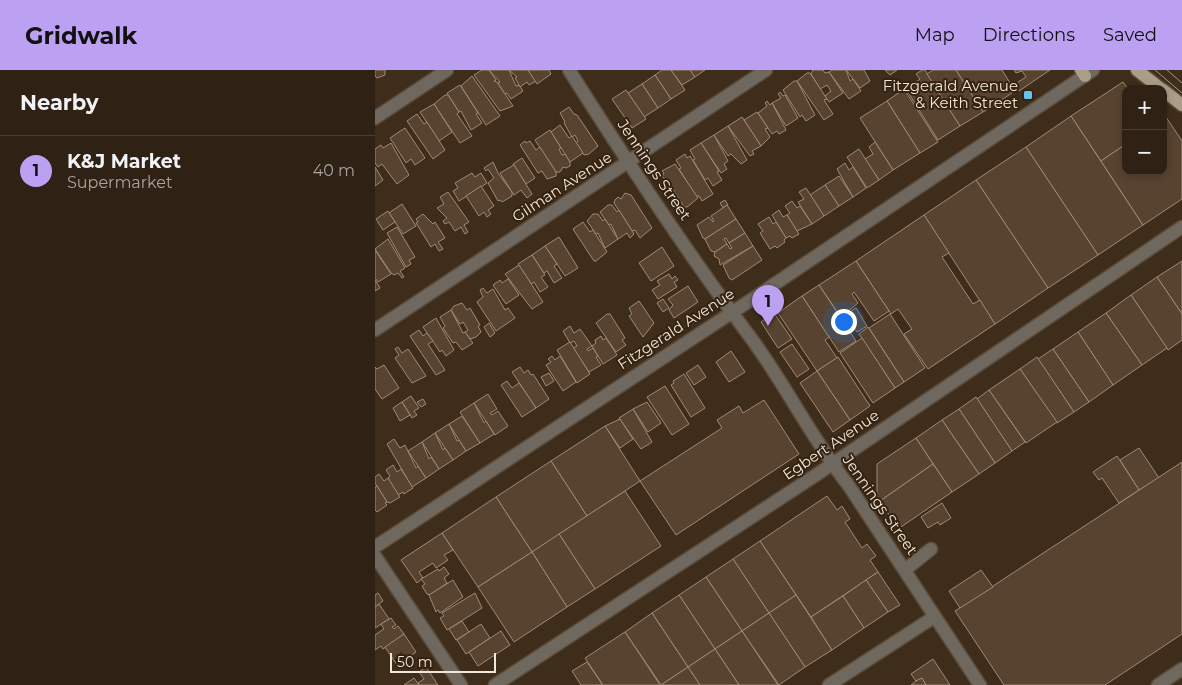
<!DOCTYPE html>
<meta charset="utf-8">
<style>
:root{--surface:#2f2214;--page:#3b2f22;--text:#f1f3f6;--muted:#a7a4a0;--line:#4a3f34;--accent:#bca0f2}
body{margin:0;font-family:Montserrat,sans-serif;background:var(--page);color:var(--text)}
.controls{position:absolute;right:15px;top:15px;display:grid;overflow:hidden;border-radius:10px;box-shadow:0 2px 8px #0003}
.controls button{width:45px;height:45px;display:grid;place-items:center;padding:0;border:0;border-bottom:1px solid var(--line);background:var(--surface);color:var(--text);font:25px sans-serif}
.scale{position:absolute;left:15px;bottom:12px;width:106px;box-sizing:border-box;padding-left:5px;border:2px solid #f2e6da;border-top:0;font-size:14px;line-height:18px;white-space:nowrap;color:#f2e6da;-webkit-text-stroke:4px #352311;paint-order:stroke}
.you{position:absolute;left:468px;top:251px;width:18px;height:18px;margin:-12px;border:4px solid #fff;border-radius:50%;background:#1a73e8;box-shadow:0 0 0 8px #1a73e833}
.badge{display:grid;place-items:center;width:32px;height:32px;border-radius:50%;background:var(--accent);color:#111;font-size:16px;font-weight:700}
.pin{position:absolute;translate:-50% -41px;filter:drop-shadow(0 1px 2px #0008)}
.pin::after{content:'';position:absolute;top:26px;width:18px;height:15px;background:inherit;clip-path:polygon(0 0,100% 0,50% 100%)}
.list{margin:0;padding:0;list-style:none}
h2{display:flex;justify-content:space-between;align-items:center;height:65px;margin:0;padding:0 20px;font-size:21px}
h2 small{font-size:16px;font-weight:400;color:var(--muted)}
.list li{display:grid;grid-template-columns:32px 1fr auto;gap:15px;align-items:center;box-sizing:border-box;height:70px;padding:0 20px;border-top:1px solid var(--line)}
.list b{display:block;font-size:19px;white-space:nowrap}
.list p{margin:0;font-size:16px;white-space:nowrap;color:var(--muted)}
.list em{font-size:16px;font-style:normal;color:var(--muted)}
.map{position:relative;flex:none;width:807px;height:615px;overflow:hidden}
header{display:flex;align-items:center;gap:30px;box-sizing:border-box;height:70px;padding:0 25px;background:var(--accent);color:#111}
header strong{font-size:24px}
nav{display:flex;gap:28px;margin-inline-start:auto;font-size:18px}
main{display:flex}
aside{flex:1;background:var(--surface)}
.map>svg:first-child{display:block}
</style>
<header>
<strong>Gridwalk</strong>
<nav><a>Map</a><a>Directions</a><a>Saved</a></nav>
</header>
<main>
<aside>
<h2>Nearby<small></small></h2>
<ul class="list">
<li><span class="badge">1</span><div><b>K&amp;J Market</b><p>Supermarket</p></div><em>40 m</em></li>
</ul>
</aside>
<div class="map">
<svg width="807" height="615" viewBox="0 0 807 615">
<rect width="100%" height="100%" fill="#3f2d1b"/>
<g fill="#574330" stroke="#a08a75">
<polygon points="0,0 10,0 10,5 2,8 0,6"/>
<polygon points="107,0 114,0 121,10 119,11 122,12 138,36 125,41 99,5"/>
<polygon points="114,0 134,0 141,16 144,15 148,21 136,29 132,23 130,24 123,13 125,12"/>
<polygon points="134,0 153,0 161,11 154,15 152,12 145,17 140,8 142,7"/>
<polygon points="153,0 174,0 176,4 162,14"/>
<polygon points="287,0 296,0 310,20 296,29 280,5"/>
<polygon points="296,0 315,0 320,7 307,15"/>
<polygon points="315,0 330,0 320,7"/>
<polygon points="448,0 450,3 454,2 468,23 454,32 450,26 456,21 452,15 445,19 436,4 438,0"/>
<polygon points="457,0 471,0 475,11 478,9 486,21 474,29 454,2"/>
<polygon points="471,0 489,0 495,11 485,18"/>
<polygon points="510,0 522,0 515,5"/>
<polygon points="547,0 550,0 585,56 563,70 531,19 545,9 541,4"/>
<polygon points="558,0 581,0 608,42 585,56 552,4"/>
<polygon points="581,0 627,0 640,21 608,42"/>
<polygon points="639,0 675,0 644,21 640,14 651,7 647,1 641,3"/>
<polygon points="432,3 435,3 452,29 449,30 458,44 449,50 422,11"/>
<polygon points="280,5 296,29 283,38 267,14"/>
<polygon points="97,6 125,46 111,55 86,16"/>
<polygon points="419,11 422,11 440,45 431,51 427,45 425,47 408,20"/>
<polygon points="748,12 753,19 751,19 751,74 726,91 696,46"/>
<polygon points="267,14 283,38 269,47 253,23"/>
<polygon points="85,15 103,43 101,44 107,53 96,60 86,41 84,42 72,23"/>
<polygon points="529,19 563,72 545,83 512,31"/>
<polygon points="251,20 271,49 257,58 237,29"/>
<polygon points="405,22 408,26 410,25 423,48 411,56 397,33 406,28 403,24"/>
<polygon points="70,25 73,25 84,42 82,44 97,66 85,73 59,34"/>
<polygon points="392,31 395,35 397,33 411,60 404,64 402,61 397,64 383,43 392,36 390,33"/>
<polygon points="512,31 545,83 518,100 485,48"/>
<polygon points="59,34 77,62 64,71 45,42"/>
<polygon points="194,37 199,44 202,45 223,76 214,84 209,85 201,73 203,71 200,65 197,67 189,53 190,52 185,43"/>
<polygon points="382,42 393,58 390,59 395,67 386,76 369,50"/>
<polygon points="42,44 49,54 52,52 70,80 58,89 32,51"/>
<polygon points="696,46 768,155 723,185 651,77"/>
<polygon points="367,47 386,76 377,81 379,84 375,86 353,56"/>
<polygon points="791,47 807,71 807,129 768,155 726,91 751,74 751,101 788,101 788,49"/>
<polygon points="185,55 194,68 197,66 208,83 195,92 176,62"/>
<polygon points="353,56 372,90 366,94 356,84 353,86 339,65"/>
<polygon points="30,58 50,88 40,95 36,89 31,93 15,68"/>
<polygon points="175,60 186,78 184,79 187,85 190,84 195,92 195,96 191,98 188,97 185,102 181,102 160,70"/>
<polygon points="339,65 353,91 349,94 352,99 346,103 326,73"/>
<polygon points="150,71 151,73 155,71 161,80 165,77 181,102 181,106 172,109 167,101 163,103 145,75"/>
<polygon points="500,72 518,100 504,110 490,89 498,84 494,77"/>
<polygon points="16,73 34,105 22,114 7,94 3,97 0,93 0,79 6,75 8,78"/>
<polygon points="326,73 344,101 342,102 347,110 338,116 333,108 330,110 318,90 320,89 315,80"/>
<polygon points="651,77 723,185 673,218 601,110"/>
<polygon points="484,79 504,110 492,118 472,87"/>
<polygon points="310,84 312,88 315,86 338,124 327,131 324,126 321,126 304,99 306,98 301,90"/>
<polygon points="147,88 160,108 151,114 138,94"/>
<polygon points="118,92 123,103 137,122 137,126 127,132 125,130 123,131 113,113 119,108 113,99 111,101 109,98"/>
<polygon points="470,93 474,100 478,97 491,118 478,127 462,99"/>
<polygon points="300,94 323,128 312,137 309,137 292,110 287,107 289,103 287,101"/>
<polygon points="139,95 157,124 152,128 146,120 139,125 125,103"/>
<polygon points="0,97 8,110 0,116"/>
<polygon points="97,103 100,107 106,103 112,113 84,131 78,121 83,118 80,113"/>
<polygon points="464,106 478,127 464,136 450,115"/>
<polygon points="601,110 673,218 620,254 549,145"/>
<polygon points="450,115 464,136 449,146 435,125"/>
<polygon points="106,116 119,136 113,140 116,144 112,147 109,142 104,146 91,126"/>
<polygon points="431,118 449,146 437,154 423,132 429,129 424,122"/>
<polygon points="73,122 94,152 89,155 93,162 90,164 86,157 80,161 74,152 70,154 68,151 72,148 62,138 69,134 65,127"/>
<polygon points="250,123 256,125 277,158 265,168 260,160 257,161 239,133 240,130 243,127 246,129"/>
<polygon points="350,130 353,135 348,138 345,133"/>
<polygon points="417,131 422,138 425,136 437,154 422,161 412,145 415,143 410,136"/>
<polygon points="27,134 41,156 28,164 14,143"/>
<polygon points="233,135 237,135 242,142 244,140 259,164 255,168 252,163 243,169 236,154 234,155 225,142"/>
<polygon points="352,135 361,149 330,169 328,168 322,155 334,147 338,152 339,151 336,146"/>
<polygon points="404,140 408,147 412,145 424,164 417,168 415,166 411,168 397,145"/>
<polygon points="13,141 20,152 8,160 1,149"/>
<polygon points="48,144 58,154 60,152 70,168 63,172 68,179 64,181 60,174 56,177 41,153 43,152 41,149"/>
<polygon points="218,144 223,144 228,151 230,149 243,169 230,178 223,163 221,164 212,151"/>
<polygon points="549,145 574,183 567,187 598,234 605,230 620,254 553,299 529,264 537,259 523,239 516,244 481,191"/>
<polygon points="394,147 398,154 401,152 411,168 409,170 410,172 402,178 400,176 395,179 385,163 388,161 383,154"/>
<polygon points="361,149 370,163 354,173 351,168 349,169 352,174 340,182 336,181 330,169"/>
<polygon points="208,152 215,162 218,160 232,182 221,191 219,191 198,159"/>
<polygon points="22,157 40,187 34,190 36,194 31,197 12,163"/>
<polygon points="370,163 378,176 345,195 344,189 339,186 340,182 352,174 355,179 357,178 354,173"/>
<polygon points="184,167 203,198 190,206 170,176"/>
<polygon points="13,169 30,198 25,201 29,207 27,208 23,203 19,205 16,203 0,179"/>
<polygon points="170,176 182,194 179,196 187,208 179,213 172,201 169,203 157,185"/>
<polygon points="378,176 387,190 357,210 354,208 348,195"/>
<polygon points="287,177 299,196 276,211 264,193"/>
<polygon points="0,180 16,204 3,212 0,208"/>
<polygon points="157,185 170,205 166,207 173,217 165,222 159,212 156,214 143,194"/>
<polygon points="481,191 514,241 499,251 479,222 477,224 483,233 466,247 444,215"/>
<polygon points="807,191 807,244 782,207"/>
<polygon points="144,195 168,232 157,239 130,204"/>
<polygon points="294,204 297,209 300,206 303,210 299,212 302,217 283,229 277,220 285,215 282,211"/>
<polygon points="782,207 807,244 807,270 793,280 756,225"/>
<polygon points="133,209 144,225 131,234 118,215 125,210 127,213"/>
<polygon points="0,210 5,218 0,221"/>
<polygon points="444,215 481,271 464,282 427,226"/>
<polygon points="313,216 323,232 299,248 294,240 298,235 293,229"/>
<polygon points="108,218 112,223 118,219 130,240 133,238 140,248 121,261 102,232 108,227 105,220"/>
<polygon points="756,225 792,278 767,295 731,243"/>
<polygon points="427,226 454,267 450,270 462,288 442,301 403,243"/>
<polygon points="288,229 294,238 288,242 282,233"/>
<polygon points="264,231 279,253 268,267 254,246 257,244 254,238"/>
<polygon points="87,233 92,240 95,238 105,255 103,256 106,262 101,267 95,269 90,262 93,260 88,252 85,254 76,240 79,236"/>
<polygon points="481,238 492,256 482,262 470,245"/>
<polygon points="76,240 88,263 90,262 98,273 87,280 81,272 78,273 68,258 70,256 65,247"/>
<polygon points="399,243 417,269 403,278 386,252"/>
<polygon points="731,243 767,295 738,315 703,262"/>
<polygon points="232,244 235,244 250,268 247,270 251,275 241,282 221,253"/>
<polygon points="515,244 550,298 529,312 494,258"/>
<polygon points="61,248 79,280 71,286 67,280 65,282 48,257"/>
<polygon points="114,253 120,263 115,267 109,257"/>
<polygon points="195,256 199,263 205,259 217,276 212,279 213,281 218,278 223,286 221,287 226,295 214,302 198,278 202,276 199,271 195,273 188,261"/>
<polygon points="493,257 529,312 520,318 484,264"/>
<polygon points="44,260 48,266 52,263 58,271 53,274 70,300 61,305 35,266"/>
<polygon points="703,262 738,315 714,332 678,279"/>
<polygon points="226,266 228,270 231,268 242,285 228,294 217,276 221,273 220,270"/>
<polygon points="487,268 520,318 498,333 465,283"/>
<polygon points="195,272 215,304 202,313 182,280"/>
<polygon points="417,274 434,299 422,307 405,282"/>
<polygon points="23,277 27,283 33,279 51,306 37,313 20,288 24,285 20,279"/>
<polygon points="678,279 714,332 699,342 663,289"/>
<polygon points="356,281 370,302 354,312 341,292"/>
<polygon points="177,286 180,290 185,286 201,312 188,321 171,295 176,292 173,289"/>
<polygon points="463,287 495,336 475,350 442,301"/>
<polygon points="662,287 699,342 682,353 645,299"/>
<polygon points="9,295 24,318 7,329 0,319 0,297 2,299"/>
<polygon points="323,295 331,307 319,315 311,303"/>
<polygon points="145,297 149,303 153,300 156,305 158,304 174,329 161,338 137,302"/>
<polygon points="645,299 682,352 651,373 614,320"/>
<polygon points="442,301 475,350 458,362 425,313"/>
<polygon points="174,303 179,311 171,316 166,307"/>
<polygon points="309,304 330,338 316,347 296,315 299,313 298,311"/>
<polygon points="132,311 137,318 144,313 161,338 147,347 126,315"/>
<polygon points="290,316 314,354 297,365 272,327"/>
<polygon points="614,320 650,372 637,381 602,329"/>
<polygon points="113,324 122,339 115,343 117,345 123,341 133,356 120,365 99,333"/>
<polygon points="36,326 44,338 39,341 42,345 37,348 27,332"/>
<polygon points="601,327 637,381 620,393 584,339"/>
<polygon points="48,329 51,334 46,337 42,332"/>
<polygon points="389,330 424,384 301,465 265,411 347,358 342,350 364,336 368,343"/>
<polygon points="27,332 35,345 25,351 18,338"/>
<polygon points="272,332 286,353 273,362 258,339"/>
<polygon points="99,333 109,353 111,351 119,364 105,373 85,342"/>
<polygon points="258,339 277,372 266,379 244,348"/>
<polygon points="584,339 620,393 604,404 567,350"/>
<polygon points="87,346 105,373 91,381 74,354"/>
<polygon points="245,349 258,369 245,378 230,356"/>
<polygon points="567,350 604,404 577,422 541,368"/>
<polygon points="74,354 82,371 84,370 91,381 78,390 60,363"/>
<polygon points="230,356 265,411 212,446 176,391"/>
<polygon points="60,363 68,380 70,378 78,390 64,399 47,372"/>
<polygon points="541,368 558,394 505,431 502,427 502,394"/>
<polygon points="19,369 25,378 30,375 41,398 43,396 51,408 37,417 12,374"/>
<polygon points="47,372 54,389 56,387 64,399 51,408 33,381"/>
<polygon points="764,378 784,408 764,420 745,390"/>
<polygon points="742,386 764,420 744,433 727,408 724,410 718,402"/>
<polygon points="176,391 212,446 157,482 121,427"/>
<polygon points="807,392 807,564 730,615 629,615 580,541"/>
<polygon points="558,394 577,422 523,459 505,431"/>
<polygon points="18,395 22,402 26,399 38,418 29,424 28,422 23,425 13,408 15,406 11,400"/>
<polygon points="4,404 9,411 13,408 25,427 15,433 12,432 0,413 0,407"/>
<polygon points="2,416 12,432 10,433 12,435 2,442 0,440 0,417"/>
<polygon points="250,421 286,476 220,519 184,464"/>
<polygon points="452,426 462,440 467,436 475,449 470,452 487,478 492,474 501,486 495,490 503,502 436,547 385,471"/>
<polygon points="121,427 157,482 103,517 67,463"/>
<polygon points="567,433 576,448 565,455 563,452 553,458 546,447"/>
<polygon points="67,463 78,480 69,485 73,490 61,498 58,493 44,502 48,508 42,513 26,490"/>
<polygon points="184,464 220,519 192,537 157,482"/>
<polygon points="385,471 421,525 394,543 358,489"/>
<polygon points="157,482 192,537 139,572 103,517"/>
<polygon points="358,489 394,543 367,561 331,507"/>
<polygon points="69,497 74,504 69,508 72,513 55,525 52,524 47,516 50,514 46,509 63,499 64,501"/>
<polygon points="606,500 618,517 585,538 574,521"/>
<polygon points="503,502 525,535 513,542 491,510"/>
<polygon points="331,507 367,561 340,579 304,525"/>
<polygon points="78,510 88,527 65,543 63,540 61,542 54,525"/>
<polygon points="491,510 513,542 489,558 468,526"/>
<polygon points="3,523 8,531 0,537 0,525"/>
<polygon points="100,523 107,538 72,560 65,548 69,546 67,543"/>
<polygon points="304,525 340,579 313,597 277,543"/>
<polygon points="421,525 457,580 430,597 394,543"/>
<polygon points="468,526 489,558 457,580 436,547"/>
<polygon points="4,534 14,549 0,558 0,537"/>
<polygon points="277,543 313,597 286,615 250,562"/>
<polygon points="394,543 430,597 404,615 367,561"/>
<polygon points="16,548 21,555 17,557 19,559 23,556 29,564 8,579 6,576 0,580 0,565 9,559 6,554"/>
<polygon points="87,551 94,562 81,570 74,559"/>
<polygon points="106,554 115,568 91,584 82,570"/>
<polygon points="126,561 135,575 103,596 94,582"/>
<polygon points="367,561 403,615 364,615 340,579"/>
<polygon points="250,562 285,615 228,615 210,588"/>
<polygon points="29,564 41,582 22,595 10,577"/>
<polygon points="340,579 364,615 325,615 313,597"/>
<polygon points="558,589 575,615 551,615 547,608 541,611 536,604"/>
<polygon points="212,592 227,614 225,615 206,615 197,601"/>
<polygon points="51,597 63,615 44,615 43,613 49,609 44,602"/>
<polygon points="313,597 325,615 286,615"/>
<polygon points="39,608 44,615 29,615"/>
<polygon points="547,608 551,615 536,615 541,611"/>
</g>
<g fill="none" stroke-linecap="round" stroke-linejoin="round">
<defs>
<g id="minor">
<path d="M194,0C251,90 309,179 373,264C410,313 436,368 474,416L605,615"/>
<polyline points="0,48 72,0"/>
<polyline points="0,260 391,0"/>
<polyline points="0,477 373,232 718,0"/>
<polyline points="0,486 86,615"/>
<polyline points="530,500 556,479"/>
<polyline points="120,615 441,405 807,157"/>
<polyline points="454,615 559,547"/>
<polyline points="783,615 807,599"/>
</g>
<g id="major">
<polyline points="706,0 710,6"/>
<polyline points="762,0 786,19"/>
<polyline points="788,20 807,35"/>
</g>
</defs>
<use href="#minor" stroke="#5c4b3a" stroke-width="15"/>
<use href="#major" stroke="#5c4b3a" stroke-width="15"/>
<use href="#minor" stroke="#6f685e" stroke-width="12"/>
<use href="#major" stroke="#ab9e88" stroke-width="12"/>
<g stroke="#a19384" stroke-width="1">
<polyline points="780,0 807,23"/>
<polyline points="792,0 807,13"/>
</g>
</g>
<rect fill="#67c4ef" stroke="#352311" stroke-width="2" x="648" y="20" width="10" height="10" rx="2.5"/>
<g text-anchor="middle" stroke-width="4" stroke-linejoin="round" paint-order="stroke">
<g font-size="15" fill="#f2e6da" stroke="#352311" text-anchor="end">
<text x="643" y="21">Fitzgerald Avenue<tspan x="643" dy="17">&amp; Keith Street</tspan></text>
</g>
<g font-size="15" fill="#f2e6da" stroke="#352311">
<text transform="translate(279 100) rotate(56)" y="5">Jennings Street</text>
<text transform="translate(187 117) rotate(-33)" y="5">Gilman Avenue</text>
<text transform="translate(301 259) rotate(-33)" y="5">Fitzgerald Avenue</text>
<text transform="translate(456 375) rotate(-34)" y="5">Egbert Avenue</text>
<text transform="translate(505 435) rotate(55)" y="5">Jennings Street</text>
</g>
</g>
</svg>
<div class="controls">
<button>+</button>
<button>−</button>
</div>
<div class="scale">50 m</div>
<div class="you"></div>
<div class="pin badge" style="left:393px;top:256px">1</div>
</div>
</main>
